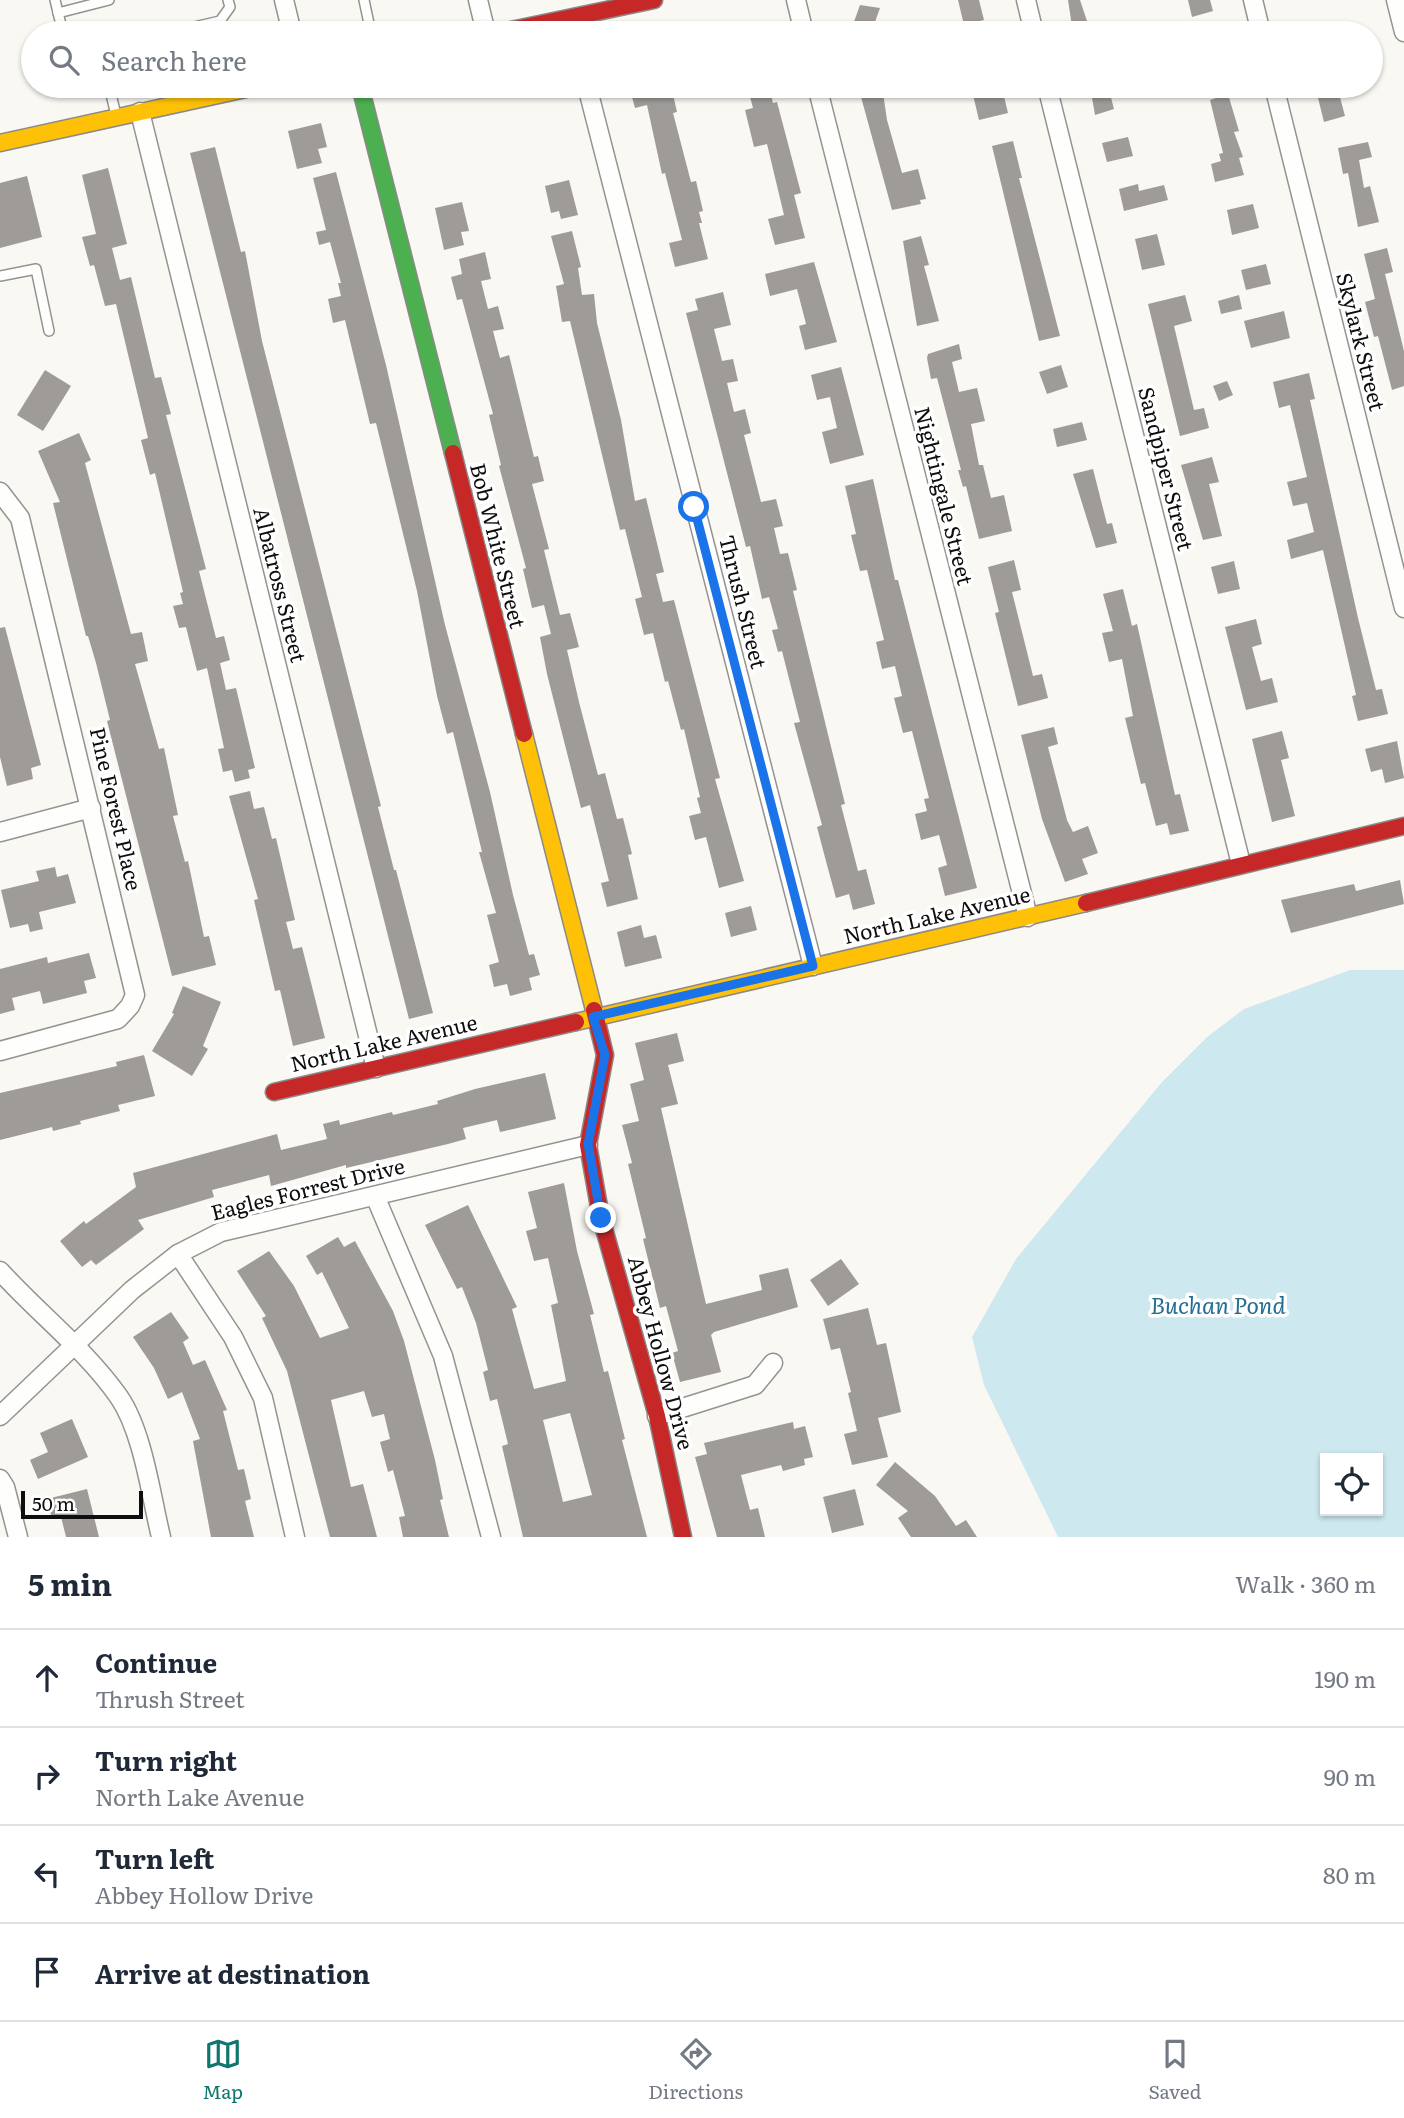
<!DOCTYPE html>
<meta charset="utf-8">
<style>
:root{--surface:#fff;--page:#f2f2f3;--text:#1f2937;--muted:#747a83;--line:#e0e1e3;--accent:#0f766e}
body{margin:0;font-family:Literata,serif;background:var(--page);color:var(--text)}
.controls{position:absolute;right:21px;bottom:21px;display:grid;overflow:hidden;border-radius:0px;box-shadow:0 2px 5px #0004}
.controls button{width:63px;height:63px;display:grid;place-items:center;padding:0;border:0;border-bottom:2px solid var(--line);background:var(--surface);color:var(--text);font:35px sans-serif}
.scale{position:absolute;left:21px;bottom:18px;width:122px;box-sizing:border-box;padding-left:7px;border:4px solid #0e0e0e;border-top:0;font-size:19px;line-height:24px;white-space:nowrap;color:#0e0e0e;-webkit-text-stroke:5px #fff;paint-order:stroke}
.stop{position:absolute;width:21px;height:21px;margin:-16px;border:5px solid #1a73e8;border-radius:50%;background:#fff}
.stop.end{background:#1a73e8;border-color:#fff;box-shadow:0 2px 7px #0008}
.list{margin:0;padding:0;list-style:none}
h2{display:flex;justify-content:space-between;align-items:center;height:91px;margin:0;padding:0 28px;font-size:30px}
h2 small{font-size:23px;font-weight:400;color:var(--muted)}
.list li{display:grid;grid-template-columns:46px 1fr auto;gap:21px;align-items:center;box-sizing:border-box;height:98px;padding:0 28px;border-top:2px solid var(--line)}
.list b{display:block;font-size:26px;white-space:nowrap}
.list p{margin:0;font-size:23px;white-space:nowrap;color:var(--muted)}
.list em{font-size:23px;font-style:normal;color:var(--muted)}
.icon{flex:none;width:38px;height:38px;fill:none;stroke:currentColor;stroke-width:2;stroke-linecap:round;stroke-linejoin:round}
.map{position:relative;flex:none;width:1404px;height:1537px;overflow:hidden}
.search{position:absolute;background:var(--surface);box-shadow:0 2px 5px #0004;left:21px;right:21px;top:21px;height:77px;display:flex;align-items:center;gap:18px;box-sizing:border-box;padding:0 24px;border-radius:38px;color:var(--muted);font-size:26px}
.sheet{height:483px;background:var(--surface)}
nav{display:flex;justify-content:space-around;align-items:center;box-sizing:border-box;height:98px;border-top:2px solid var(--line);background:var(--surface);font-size:19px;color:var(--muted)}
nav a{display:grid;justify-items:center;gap:4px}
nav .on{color:var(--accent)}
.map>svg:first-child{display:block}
</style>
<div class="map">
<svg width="1404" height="1537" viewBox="0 0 1404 1537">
<rect width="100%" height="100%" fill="#faf8f3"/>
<path fill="#cee8f0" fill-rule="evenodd" d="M1350,970H1404V1537H1058L984,1385L972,1337L1016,1259L1162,1082L1207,1037L1244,1009ZM1325,1458H1378V1511H1325Z"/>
<g fill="#9e9b98" fill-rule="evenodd">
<polygon points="958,0 979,0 984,20 964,25"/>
<polygon points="1068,0 1080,0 1091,33 1073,33"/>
<polygon points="1188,0 1210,0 1213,11 1192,17"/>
<polygon points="860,5 880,8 875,22 900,33 850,33"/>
<polygon points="629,86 671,86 677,112 673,113 691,182 696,181 703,211 699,212 702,223 699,223 708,259 675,267 669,243 682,240 665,173 662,174 647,105 635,108"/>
<polygon points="747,86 769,86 773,103 777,102 801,193 794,195 805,238 775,245 768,219 784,215 767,144 754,147 745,110 753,108"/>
<polygon points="858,86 882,86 887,120 902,173 918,169 926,199 920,200 921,204 892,210"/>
<polygon points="1090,86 1108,86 1114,109 1095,115"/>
<polygon points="1315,86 1337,86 1345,116 1324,122"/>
<polygon points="1002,88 1008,113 979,120 973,95"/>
<polygon points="1228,94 1239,131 1234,132 1243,157 1239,158 1244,175 1215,182 1211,164 1221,161 1219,154 1223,153 1210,100"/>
<polygon points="321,123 327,147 318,149 322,163 297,169 288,131"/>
<polygon points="1128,137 1133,156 1107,162 1102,143"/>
<polygon points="1013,141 1022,178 1019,178 1060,336 1039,341 992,146"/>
<polygon points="1368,142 1372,157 1359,160 1364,188 1370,186 1379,222 1358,227 1348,173 1343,174 1338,148"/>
<polygon points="215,147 241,252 245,251 262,341 381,806 378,807 394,870 396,870 433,1013 409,1019 190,153"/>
<polygon points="108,168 127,244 112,248 120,280 131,277 155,378 161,377 171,414 166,415 206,569 199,571 216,638 224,636 230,660 220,663 226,690 236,688 255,768 248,770 250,778 235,782 232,770 223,772 218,749 224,748 207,668 197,671 186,627 179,628 173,606 183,604 180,593 183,592 155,473 150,475 141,440 148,438 116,304 105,306 94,265 90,266 82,237 96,234 82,175"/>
<polygon points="336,172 386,365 445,625 490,792 513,895 529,955 534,954 540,975 529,978 532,990 510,996 507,984 494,987 489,965 499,962 487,915 496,913 479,852 482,852 453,732 447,734 437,696 417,591 376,423 370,424 345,320 333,323 328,299 341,296 338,283 341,283 330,242 319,245 316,232 326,230 313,178"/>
<polygon points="27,176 42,237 0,248 0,183"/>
<polygon points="569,180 578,215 561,219 559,211 551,213 545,186"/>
<polygon points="1138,184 1139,191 1164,185 1168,200 1124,211 1119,189"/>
<polygon points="462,202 469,231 461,232 464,245 444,250 435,208"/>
<polygon points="1253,204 1259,228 1232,235 1227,210"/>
<polygon points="572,231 581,267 578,268 582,295 594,294 597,323 621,420 635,501 646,498 664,572 656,574 663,602 674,600 720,778 715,779 744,881 719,888 706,837 695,840 689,816 701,813 697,798 700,797 684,729 681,730 668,681 665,682 653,633 644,635 635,599 642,597 625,529 620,530 570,321 562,322 556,286 564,284 551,236"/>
<polygon points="1157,234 1165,265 1142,270 1135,239"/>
<polygon points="921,236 929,265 924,266 939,321 917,326 903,241"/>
<polygon points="1387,248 1393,272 1385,274 1404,351 1404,386 1392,390 1378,336 1374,337 1365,302 1375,299 1364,254"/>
<polygon points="485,252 491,279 481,281 488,309 498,306 504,329 493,331 500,358 509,355 534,457 538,456 544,481 532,484 549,549 544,550 560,615 570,613 579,647 567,650 579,702 598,775 605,773 617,819 623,818 632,854 628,855 638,899 607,907 601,883 609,881 590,805 581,808 547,674 540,637 551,634 544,605 532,608 523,569 526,568 499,466 501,465 489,415 493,414 462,299 457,300 451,277 462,274 459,259"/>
<polygon points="814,262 837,342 805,350 799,326 806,324 797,289 770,296 765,274"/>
<polygon points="1266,264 1271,284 1246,290 1241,270"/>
<polygon points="723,292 731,325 714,329 722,361 733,359 738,381 727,383 734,412 745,409 751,433 744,435 761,502 776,499 783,526 774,528 780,554 788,553 797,590 793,591 845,804 841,805 858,871 866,869 875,904 853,910 849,894 836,898 827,865 817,827 822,825 794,723 800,722 782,651 778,652 772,630 778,629 769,597 762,599 750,546 746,547 686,313 698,310 695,299"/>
<polygon points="1185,295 1192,321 1174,326 1194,410 1204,408 1209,428 1180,436 1148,304"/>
<polygon points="1239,295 1242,309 1221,314 1218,301"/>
<polygon points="1284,311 1290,338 1251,348 1244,321"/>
<polygon points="959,344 962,359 952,362 959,392 977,388 985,421 971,424 979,465 983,465 991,498 1004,495 1012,531 979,539 966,486 963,487 958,470 961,470 937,378 931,379 927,358 928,354"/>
<polygon points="1061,365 1068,387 1047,394 1039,372"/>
<polygon points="841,367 864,455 830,464 822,432 837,428 830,397 817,400 811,375"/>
<polygon points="45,370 71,386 43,431 17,415"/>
<polygon points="1309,373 1315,399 1310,400 1358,618 1376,690 1382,689 1388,714 1358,721 1352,696 1356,695 1323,550 1291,559 1287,540 1314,532 1307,503 1293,506 1287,482 1307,477 1290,405 1279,408 1273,382"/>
<polygon points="1227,381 1233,395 1219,401 1213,386"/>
<polygon points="1082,422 1087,440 1057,447 1053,429"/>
<polygon points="79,433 91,460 85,463 131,634 142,632 148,661 135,664 159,749 164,748 178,815 173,816 185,862 188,861 204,937 209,936 216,965 172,976 107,721 110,720 96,663 88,636 86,636 53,503 60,502 38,451"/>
<polygon points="1212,457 1219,482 1209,484 1222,536 1203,540 1181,465"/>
<polygon points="1093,469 1107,524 1112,523 1117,543 1096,548 1073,474"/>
<polygon points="873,479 895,580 898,580 977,888 945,896 938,868 947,865 939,835 921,840 915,814 927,811 924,799 929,798 912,731 903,733 894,698 902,696 895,666 882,669 876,642 884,640 867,570 860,571 851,535 856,534 845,486"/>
<polygon points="1014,560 1021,590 1012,592 1033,676 1042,674 1048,698 1018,706 995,613 999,612 988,567"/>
<polygon points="1234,561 1240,589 1218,594 1211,567"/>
<polygon points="1123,589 1132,626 1137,624 1175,795 1180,794 1189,831 1170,835 1167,823 1156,826 1145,783 1141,784 1125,718 1133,716 1122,659 1109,662 1102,633 1113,631 1103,594"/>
<polygon points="1256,619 1262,644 1252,647 1261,681 1272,678 1278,702 1246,710 1225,627"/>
<polygon points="5,627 41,765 31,768 33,779 7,786 0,757 0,628"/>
<polygon points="1054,727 1058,744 1048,747 1067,820 1073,832 1088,826 1098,853 1082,859 1088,874 1065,882 1042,819 1021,735"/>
<polygon points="1282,731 1289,758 1281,760 1295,816 1272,822 1252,739"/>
<polygon points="1397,741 1404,778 1385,783 1382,769 1371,772 1365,749"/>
<polygon points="250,791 254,809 264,807 272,839 276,838 295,920 286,922 293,949 302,947 325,1038 293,1046 280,990 275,991 254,900 258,899 229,796"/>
<polygon points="55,867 57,877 68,874 76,903 39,912 43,929 30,932 28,924 10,928 1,890 39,881 36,871"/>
<polygon points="1400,880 1404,904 1291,933 1281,900 1354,884 1356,891"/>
<polygon points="751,906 757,930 731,937 725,913"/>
<polygon points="641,925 644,938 656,935 662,958 625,967 617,932"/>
<polygon points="89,953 96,978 84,981 87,993 43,1004 40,991 12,998 15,1010 0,1014 0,969 47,957 48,963"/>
<polygon points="183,986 221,1002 203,1046 208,1049 192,1076 152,1051 174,1014 172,1013"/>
<polygon points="677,1033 684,1061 668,1065 678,1104 661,1108 706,1304 762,1290 759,1275 788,1268 798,1307 714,1332 711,1335 721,1372 680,1382 672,1353 678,1351 666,1306 660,1308 643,1239 646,1238 628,1164 632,1163 622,1125 639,1121 630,1084 644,1080 635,1043"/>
<polygon points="144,1055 155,1096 118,1105 120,1111 80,1121 81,1124 53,1131 52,1127 0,1140 0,1093 117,1066 116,1062"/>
<polygon points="545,1073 556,1119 500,1132 497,1120 463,1128 466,1139 448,1144 346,1168 346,1165 271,1186 269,1175 212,1190 214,1197 138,1220 144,1229 96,1265 91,1260 82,1267 60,1241 84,1221 86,1224 136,1187 133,1173 277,1134 281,1150 327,1139 323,1124 339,1120 340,1125 392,1112 393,1115 438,1104 437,1101 475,1089"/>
<path d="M564,1183L577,1251L594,1314L590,1315L604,1372L608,1371L625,1439L622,1440L647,1537H523L502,1446L508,1444L497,1399L490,1401L483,1372L488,1370L476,1323L462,1287L457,1289L425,1225L468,1205L517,1307L512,1309L534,1389L566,1381L551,1305L558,1303L548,1258L534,1261L526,1231L537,1228L528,1192ZM570,1413L592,1495L563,1502L543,1420Z"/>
<polygon points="338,1237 344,1247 355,1241 393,1311 404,1341 435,1460 443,1499 440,1500 449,1537 403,1537 399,1517 405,1516 393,1470 388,1472 380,1442 390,1439 384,1414 372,1417 364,1391 331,1400 351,1487 363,1484 377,1537 330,1537 287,1371 262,1318 266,1316 237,1271 269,1251 294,1286 320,1338 349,1328 322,1272 317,1275 306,1256"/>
<polygon points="841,1259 859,1284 828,1306 810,1280"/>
<polygon points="868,1308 877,1345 886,1343 901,1412 878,1418 888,1457 852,1465 844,1434 857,1431 848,1393 851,1392 840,1348 831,1350 823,1319"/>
<polygon points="171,1312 189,1338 183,1342 193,1365 205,1360 227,1410 223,1411 238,1470 244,1469 251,1499 245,1501 254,1537 211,1537 193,1441 200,1439 182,1392 168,1399 154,1368 133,1337"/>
<polygon points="72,1419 88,1457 38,1479 30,1460 48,1452 40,1433"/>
<polygon points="793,1422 794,1429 805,1426 813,1457 804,1459 805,1465 783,1471 781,1465 741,1475 750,1510 758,1508 765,1537 717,1537 695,1457 707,1454 704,1443"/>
<polygon points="895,1462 935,1496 956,1526 966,1520 977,1537 911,1537 898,1518 908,1511 876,1485"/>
<polygon points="87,1489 99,1537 66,1537 61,1517 52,1519 47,1499"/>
<polygon points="855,1489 864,1525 832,1533 823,1497"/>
</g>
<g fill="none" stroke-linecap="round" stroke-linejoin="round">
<defs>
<g id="lane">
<polyline points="55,0 63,33"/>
<polyline points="364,0 371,33"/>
<polyline points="58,13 109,0"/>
<polyline points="168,33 220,21 230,7 228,0"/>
<polyline points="109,86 116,115"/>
<polyline points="0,276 36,269 49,331"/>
</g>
<g id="street">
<polyline points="284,0 292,33"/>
<polyline points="478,0 486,33"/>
<polyline points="796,0 804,33"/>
<polyline points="1026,0 1034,33"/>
<polyline points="1253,0 1261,33"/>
<polyline points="1396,0 1404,32"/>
<polyline points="587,86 813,966"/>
<polyline points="817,86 1028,917"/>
<polyline points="1047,86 1241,864"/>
<polyline points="1274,86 1404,608"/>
<polyline points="140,112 376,1068"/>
<polyline points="0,492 20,518 135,995 130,1006 118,1019 0,1051"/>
<polyline points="0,832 91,808"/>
<polyline points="375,1196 443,1356 491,1537"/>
<polyline points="178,1254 233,1337 263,1398 295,1537"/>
<path d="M0,1271C38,1313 86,1350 119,1397C143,1432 151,1496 161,1537"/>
<polyline points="0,1416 132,1290 178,1254 221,1232 588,1145"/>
<polyline points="657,1416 755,1385 773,1363"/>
<polyline points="0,1479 5,1487 18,1537"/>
</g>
<polyline id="fast" points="360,86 453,453"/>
<g id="slow">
<polyline points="0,143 259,86"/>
<polyline points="524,734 594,1010"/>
<polyline points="576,1022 1086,903"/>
</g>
<g id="jam">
<polyline points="497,33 654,0"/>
<polyline points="453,453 524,734"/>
<polyline points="1086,903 1404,826"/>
<polyline points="594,1010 605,1055 588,1145 601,1218 657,1416 683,1537"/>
<polyline points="274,1092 576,1022"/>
</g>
</defs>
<use href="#lane" stroke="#949391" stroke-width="12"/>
<use href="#street" stroke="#949391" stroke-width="21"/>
<use href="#fast" stroke="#8b8a88" stroke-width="19"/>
<use href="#slow" stroke="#8b8a88" stroke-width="19"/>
<use href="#jam" stroke="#8b8a88" stroke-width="19"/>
<use href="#lane" stroke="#fefefd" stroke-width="9"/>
<use href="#street" stroke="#fefefd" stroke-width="18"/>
<use href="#fast" stroke="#4caf50" stroke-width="16"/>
<use href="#slow" stroke="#ffc107" stroke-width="16"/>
<use href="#jam" stroke="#c62828" stroke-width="16"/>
</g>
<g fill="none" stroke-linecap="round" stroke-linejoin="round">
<polyline stroke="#1a73e8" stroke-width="9" points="601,1218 588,1144 605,1055 593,1017 813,966 694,507"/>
</g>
<g text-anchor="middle" stroke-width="7" stroke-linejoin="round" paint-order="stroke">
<g font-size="21" fill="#0e0e0e" stroke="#fff">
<text transform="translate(1360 342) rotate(76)" y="7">Skylark Street</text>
<text transform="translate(1165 469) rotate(76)" y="7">Sandpiper Street</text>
<text transform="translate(943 496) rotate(76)" y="7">Nightingale Street</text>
<text transform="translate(497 546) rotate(76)" y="7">Bob White Street</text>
<text transform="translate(279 585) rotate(76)" y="7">Albatross Street</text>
<text transform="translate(742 602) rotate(76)" y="7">Thrush Street</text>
<text transform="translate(115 809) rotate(77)" y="7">Pine Forest Place</text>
<text transform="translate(937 916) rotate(-13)" y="7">North Lake Avenue</text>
<text transform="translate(384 1044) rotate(-13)" y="7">North Lake Avenue</text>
<text transform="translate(308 1190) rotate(-14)" y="7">Eagles Forrest Drive</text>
<text transform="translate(660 1353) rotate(75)" y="7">Abbey Hollow Drive</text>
</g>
<g font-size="23" font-style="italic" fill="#256e92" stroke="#fff">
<text x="1218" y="1314">Buchan Pond</text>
</g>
</g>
</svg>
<div class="controls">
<button><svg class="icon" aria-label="locate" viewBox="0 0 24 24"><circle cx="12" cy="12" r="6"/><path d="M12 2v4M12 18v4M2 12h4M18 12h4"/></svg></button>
</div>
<div class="scale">50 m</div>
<div class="stop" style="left:694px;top:507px"></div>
<div class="stop end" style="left:601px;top:1218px"></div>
<div class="search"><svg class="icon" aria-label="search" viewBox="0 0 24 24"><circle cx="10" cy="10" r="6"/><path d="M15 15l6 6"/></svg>Search here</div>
</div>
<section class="sheet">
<h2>5 min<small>Walk · 360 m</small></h2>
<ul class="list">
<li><svg class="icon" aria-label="ahead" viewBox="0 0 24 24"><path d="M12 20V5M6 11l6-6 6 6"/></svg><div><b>Continue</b><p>Thrush Street</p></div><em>190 m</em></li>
<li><svg class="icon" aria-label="right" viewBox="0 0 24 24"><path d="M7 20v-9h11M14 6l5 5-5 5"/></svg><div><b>Turn right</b><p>North Lake Avenue</p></div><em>90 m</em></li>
<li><svg class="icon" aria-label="left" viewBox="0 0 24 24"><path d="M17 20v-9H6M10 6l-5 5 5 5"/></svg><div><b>Turn left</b><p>Abbey Hollow Drive</p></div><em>80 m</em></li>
<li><svg class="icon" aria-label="arrive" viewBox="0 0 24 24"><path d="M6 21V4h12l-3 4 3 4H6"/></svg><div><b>Arrive at destination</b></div></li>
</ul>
</section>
<nav>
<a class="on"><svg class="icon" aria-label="map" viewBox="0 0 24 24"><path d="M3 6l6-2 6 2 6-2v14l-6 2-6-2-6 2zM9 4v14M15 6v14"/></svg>Map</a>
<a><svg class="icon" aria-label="directions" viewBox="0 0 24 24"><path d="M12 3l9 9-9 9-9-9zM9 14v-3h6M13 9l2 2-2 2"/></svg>Directions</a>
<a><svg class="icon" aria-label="saved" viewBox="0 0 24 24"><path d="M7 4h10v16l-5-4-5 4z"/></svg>Saved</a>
</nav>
